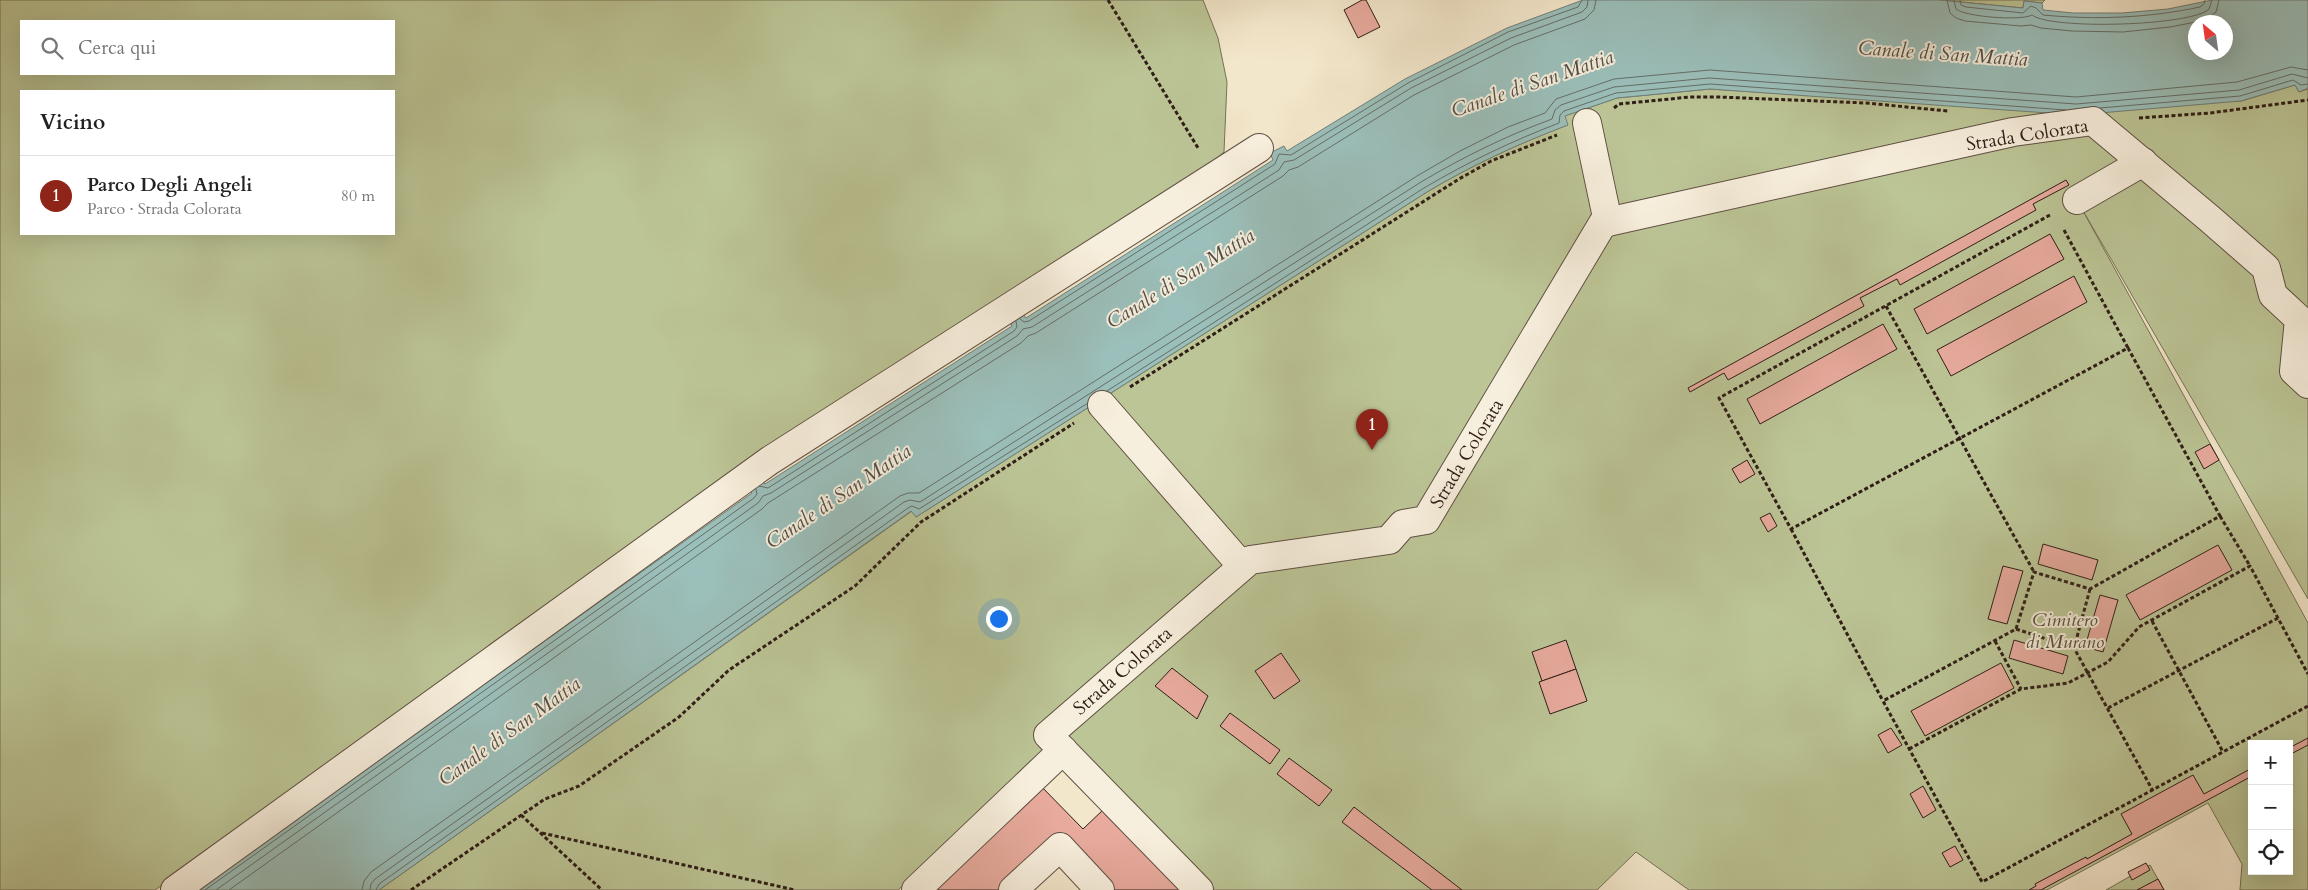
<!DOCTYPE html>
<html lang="it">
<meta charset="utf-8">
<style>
:root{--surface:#fff;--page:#f2f2f2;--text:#222;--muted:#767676;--line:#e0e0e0;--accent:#8f2418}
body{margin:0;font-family:Cardo,serif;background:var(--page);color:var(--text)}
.controls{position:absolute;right:15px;bottom:15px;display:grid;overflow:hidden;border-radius:0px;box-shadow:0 5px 20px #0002}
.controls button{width:45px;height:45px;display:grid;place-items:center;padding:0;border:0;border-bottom:1px solid var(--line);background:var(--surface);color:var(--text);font:25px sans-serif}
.compass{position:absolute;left:2188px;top:15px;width:45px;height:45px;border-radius:50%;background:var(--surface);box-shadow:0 5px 20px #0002;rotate:331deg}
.you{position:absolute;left:998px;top:618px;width:18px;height:18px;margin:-12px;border:4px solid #fff;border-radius:50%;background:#1a73e8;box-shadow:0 0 0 8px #1a73e833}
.badge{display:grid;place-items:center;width:32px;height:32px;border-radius:50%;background:var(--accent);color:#fff;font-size:16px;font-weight:700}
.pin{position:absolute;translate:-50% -41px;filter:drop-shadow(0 1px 2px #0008)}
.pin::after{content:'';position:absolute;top:26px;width:18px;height:15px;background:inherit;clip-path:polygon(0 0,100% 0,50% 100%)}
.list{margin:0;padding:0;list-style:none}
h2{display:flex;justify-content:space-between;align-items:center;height:65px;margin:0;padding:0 20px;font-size:21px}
h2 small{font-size:16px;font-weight:400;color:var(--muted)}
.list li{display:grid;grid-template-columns:32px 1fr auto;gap:15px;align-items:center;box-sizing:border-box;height:80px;padding:0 20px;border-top:1px solid var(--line)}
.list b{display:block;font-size:19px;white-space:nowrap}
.list p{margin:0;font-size:16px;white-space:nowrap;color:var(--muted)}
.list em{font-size:16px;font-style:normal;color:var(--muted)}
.icon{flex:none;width:28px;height:28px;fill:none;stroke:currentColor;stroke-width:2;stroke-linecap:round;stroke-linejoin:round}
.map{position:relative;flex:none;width:2308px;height:890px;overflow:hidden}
.search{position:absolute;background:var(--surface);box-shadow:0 5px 20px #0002;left:20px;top:20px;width:375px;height:55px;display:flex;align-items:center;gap:12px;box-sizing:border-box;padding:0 18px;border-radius:0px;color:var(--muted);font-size:19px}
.panel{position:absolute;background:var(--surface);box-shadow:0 5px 20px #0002;left:20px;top:90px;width:375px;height:145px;border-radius:0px}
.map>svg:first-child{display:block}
</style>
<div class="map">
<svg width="2308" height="890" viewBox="0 0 2308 890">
<rect width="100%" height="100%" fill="#f3e7cb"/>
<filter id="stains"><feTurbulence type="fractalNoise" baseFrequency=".004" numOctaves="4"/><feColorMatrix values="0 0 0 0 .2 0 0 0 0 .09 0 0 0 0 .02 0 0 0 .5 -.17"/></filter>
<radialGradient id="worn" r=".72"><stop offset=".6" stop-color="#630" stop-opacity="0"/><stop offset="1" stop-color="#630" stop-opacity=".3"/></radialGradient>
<g fill="#bcc596" stroke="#767256" fill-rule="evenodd">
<path d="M0,0H1203L1218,38L1227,82L1224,152L1205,168L642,536L489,645L481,660L155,890H0ZM21,21H394V74H21ZM21,91H394V234H21Z"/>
<polygon points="1940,0 2045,0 2042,3 2024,1 2023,8"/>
<path d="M2295,85L2299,92L2308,89V599L2082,209L2308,623V890H2240L2242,864L2208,803L2047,890H1689L1636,852L1597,890H1211L1066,739L1117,689L898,890H379L912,511L916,517L1427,192C1472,165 1518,144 1567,125L1564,116L1617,98L1710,89L1833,97L2241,101ZM2252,744H2289V871H2252Z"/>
<polygon points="2150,865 2164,890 2106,890"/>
</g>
<path fill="#9bbfba" stroke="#707f79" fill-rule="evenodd" d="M1583,0H1939L2023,8L2024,1L2042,3L2043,10L2073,13H2122L2168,9L2212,0H2308V88L2299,92L2295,85L2241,101L2076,115L1710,89L1617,98L1565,116L1568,125C1518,144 1472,165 1427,192L916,517L911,511L379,890H196L752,493L747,486L759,478L765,484L1012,326L1008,318L1021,311L1026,318L1273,160L1270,153L1284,146L1287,151L1405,79L1507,28ZM2196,22H2226V52H2196Z"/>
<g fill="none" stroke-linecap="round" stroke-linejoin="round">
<g stroke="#656e68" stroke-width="1">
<polyline points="1947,0 1950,13 1956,18 1965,21 2021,26 2031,25 2041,28 2072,31 2123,32 2170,27 2206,20 2216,12 2219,0"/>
<path d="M1954,0L1956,9C1966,17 2021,21 2032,15C2051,30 2192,26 2209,9L2212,0"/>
<path d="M1960,0L1961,5L1966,7L2023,13L2031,6L2036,8L2043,15C2096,20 2148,18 2200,7L2204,4L2205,0"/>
<polyline points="2100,108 2240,96 2293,80 2301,85 2308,84"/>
<polyline points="1020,319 1024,322 1029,321 1275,164 1279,154 1291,155 1408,83 1508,32 1578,7 1582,0"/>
<path d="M1107,391L1424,188C1468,162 1512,141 1559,123L1560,115L1564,111L1616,93L1710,84L2066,110"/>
<polyline points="759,486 768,488 1014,331 1017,327 1016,321"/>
<polyline points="205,890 754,498 757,494 756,489"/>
<polyline points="216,890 758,503 763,496 771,493 1017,336 1023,329 1032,327 1279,170 1284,162 1294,160 1411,88 1511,38 1582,12 1587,7 1588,0"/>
<polyline points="229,890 762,509 768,503 1021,343 1028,336 1036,333 1283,176 1289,170 1298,167 1414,95 1514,45 1585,19 1594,10 1596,0"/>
<polyline points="362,890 364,881 371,872 900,496 908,493 919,493 1417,176 1460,151 1508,127 1545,113 1556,99 1614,79 1710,70 2076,97 2237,82 2291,67 2308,70"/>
<path d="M370,890L371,884L375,879L904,502L910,500L920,502L1421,182C1463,157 1506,136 1552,119L1555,110L1561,105L1614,87L1709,78L2076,104L2239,90L2292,74L2308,78"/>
<polyline points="376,890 379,884 908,508 912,506 919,509 1088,403"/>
</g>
</g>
<g fill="#e7aa9d" stroke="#2f1e17">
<polygon points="1362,0 1366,0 1380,27 1358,38 1344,10"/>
<polygon points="2066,180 2069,185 2033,204 2036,210 1900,285 1897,279 1860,298 1864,306 1728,380 1724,373 1690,392 1688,388"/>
<polygon points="2050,234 2064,259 1927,334 1914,309"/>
<polygon points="2074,276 2087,302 1951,376 1937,350"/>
<polygon points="1883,324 1897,349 1760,424 1747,399"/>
<polygon points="2210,444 2219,460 2204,469 2195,452"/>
<polygon points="1747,460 1755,474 1740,483 1732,469"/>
<polygon points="1770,513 1777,526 1768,532 1760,518"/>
<polygon points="2043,544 2098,560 2092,580 2038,564"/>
<polygon points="2218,545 2232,570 2140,620 2126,595"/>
<polygon points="2003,566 2023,571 2007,624 1988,619"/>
<polygon points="2100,595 2118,600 2103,652 2085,647"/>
<polygon points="1566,640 1576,669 1542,681 1532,652"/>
<polygon points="2014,640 2068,656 2063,674 2009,658"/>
<polygon points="1281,653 1300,681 1274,699 1255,671"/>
<polygon points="2001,663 2014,688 1925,736 1911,711"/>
<polygon points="1172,668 1208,696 1197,719 1155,686"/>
<polygon points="1576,669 1587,701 1550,714 1539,682"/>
<polygon points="1230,713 1280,750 1270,764 1220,726"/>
<polygon points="1891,728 1902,745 1888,753 1878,735"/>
<polygon points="2308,738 2308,745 2289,755 2289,748"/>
<polygon points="1289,758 1332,790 1319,806 1277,774"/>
<polygon points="2252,768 2252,776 2041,890 2029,890 2036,886 2035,884 2086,857 2087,859 2132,834 2121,814 2193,775 2204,794"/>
<polygon points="1037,782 1083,829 1105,808 1183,890 1111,890 1058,834 1001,890 925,890"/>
<polygon points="1923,786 1936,810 1923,818 1910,794"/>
<polygon points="1354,807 1462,890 1432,890 1342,822"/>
<polygon points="1955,846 1963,860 1950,867 1942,853"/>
<polygon points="2146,863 2150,870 2132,880 2128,872"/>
<polygon points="2158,879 2164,890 2137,890"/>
</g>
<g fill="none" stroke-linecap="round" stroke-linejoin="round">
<defs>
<g id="minor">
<polyline points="1587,123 1608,222"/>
<polyline points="2077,200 2143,162"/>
<polyline points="1102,405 1242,566"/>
<polyline points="175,890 769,461 1259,148"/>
<polyline points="916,890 1063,750"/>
<polyline points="1013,890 1060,847 1100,890"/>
<polyline points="1199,890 1048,735 1250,560 1389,540 1403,524 1426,520 1603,223 2013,132 2093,121 2210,219 2266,268 2273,295 2299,319 2294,371 2308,384"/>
</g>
</defs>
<use href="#minor" stroke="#605044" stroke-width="30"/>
<g stroke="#2f1e17" stroke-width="3" stroke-dasharray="4 2.5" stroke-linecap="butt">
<polyline points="1108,0 1198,148"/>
<polyline points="1614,108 1619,104 1690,97 1719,97 1866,103 1948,111"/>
<polyline points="2139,118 2210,113 2308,100"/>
<polyline points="2050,215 1719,398 1791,529 2128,348 2220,516 2090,589 2034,572 2016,629 1883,701 1982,882 2308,706"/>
<polyline points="2064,230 2128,348"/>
<polyline points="1886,306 2034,572"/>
<polyline points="1130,387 1459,179 1491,161 1557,135"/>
<polyline points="2220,516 2250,566"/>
<polyline points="1791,529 1883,701"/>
<polyline points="2090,589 2074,648 2153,791"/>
<polyline points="2152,621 2223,752"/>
<polyline points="2016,629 2074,648"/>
<polyline points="1995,641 2021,689"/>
<polyline points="2108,708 2278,618"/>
<polyline points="1909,749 2021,689 2068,683 2108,662 2139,627 2250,566 2308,674"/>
<polyline points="521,815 602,890"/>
<polyline points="542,833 795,890"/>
<polyline points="411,890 545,799 579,786 679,717 729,670 855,586 921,522 1074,423"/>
</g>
<use href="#minor" stroke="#f7efdd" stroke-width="28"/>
</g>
<g text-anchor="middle" stroke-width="4" stroke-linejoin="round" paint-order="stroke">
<g font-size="19" fill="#2f1e17" stroke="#f7efdd">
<text transform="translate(2027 134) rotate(-9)" y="7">Strada Colorata</text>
<text transform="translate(1466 453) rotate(-59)" y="7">Strada Colorata</text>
<text transform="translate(1122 670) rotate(-41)" y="7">Strada Colorata</text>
</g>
<g font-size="19" font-style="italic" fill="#59503d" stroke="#f7efdd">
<text x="2065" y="626">Cimitero<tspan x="2065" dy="22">di Murano</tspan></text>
</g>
<g font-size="20" font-style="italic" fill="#4f4e48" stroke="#f7efdd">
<text transform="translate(1943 53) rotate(4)" y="7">Canale di San Mattia</text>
<text transform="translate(1532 83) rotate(-19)" y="7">Canale di San Mattia</text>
<text transform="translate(1180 278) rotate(-32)" y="7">Canale di San Mattia</text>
<text transform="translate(838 496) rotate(-34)" y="7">Canale di San Mattia</text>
<text transform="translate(509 731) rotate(-36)" y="7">Canale di San Mattia</text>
</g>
</g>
<rect width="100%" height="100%" filter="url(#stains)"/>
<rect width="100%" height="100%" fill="url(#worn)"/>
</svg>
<div class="controls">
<button>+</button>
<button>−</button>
<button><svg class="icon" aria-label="locate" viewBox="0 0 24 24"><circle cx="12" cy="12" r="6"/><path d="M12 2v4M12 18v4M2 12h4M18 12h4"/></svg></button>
</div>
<svg class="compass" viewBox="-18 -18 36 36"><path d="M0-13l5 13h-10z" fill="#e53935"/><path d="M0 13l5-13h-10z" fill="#767676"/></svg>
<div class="you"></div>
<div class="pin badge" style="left:1372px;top:450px">1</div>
<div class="search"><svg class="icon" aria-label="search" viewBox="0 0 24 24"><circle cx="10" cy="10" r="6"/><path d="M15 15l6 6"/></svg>Cerca qui</div>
<section class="panel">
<h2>Vicino<small></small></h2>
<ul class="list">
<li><span class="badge">1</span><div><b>Parco Degli Angeli</b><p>Parco · Strada Colorata</p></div><em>80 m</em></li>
</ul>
</section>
</div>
